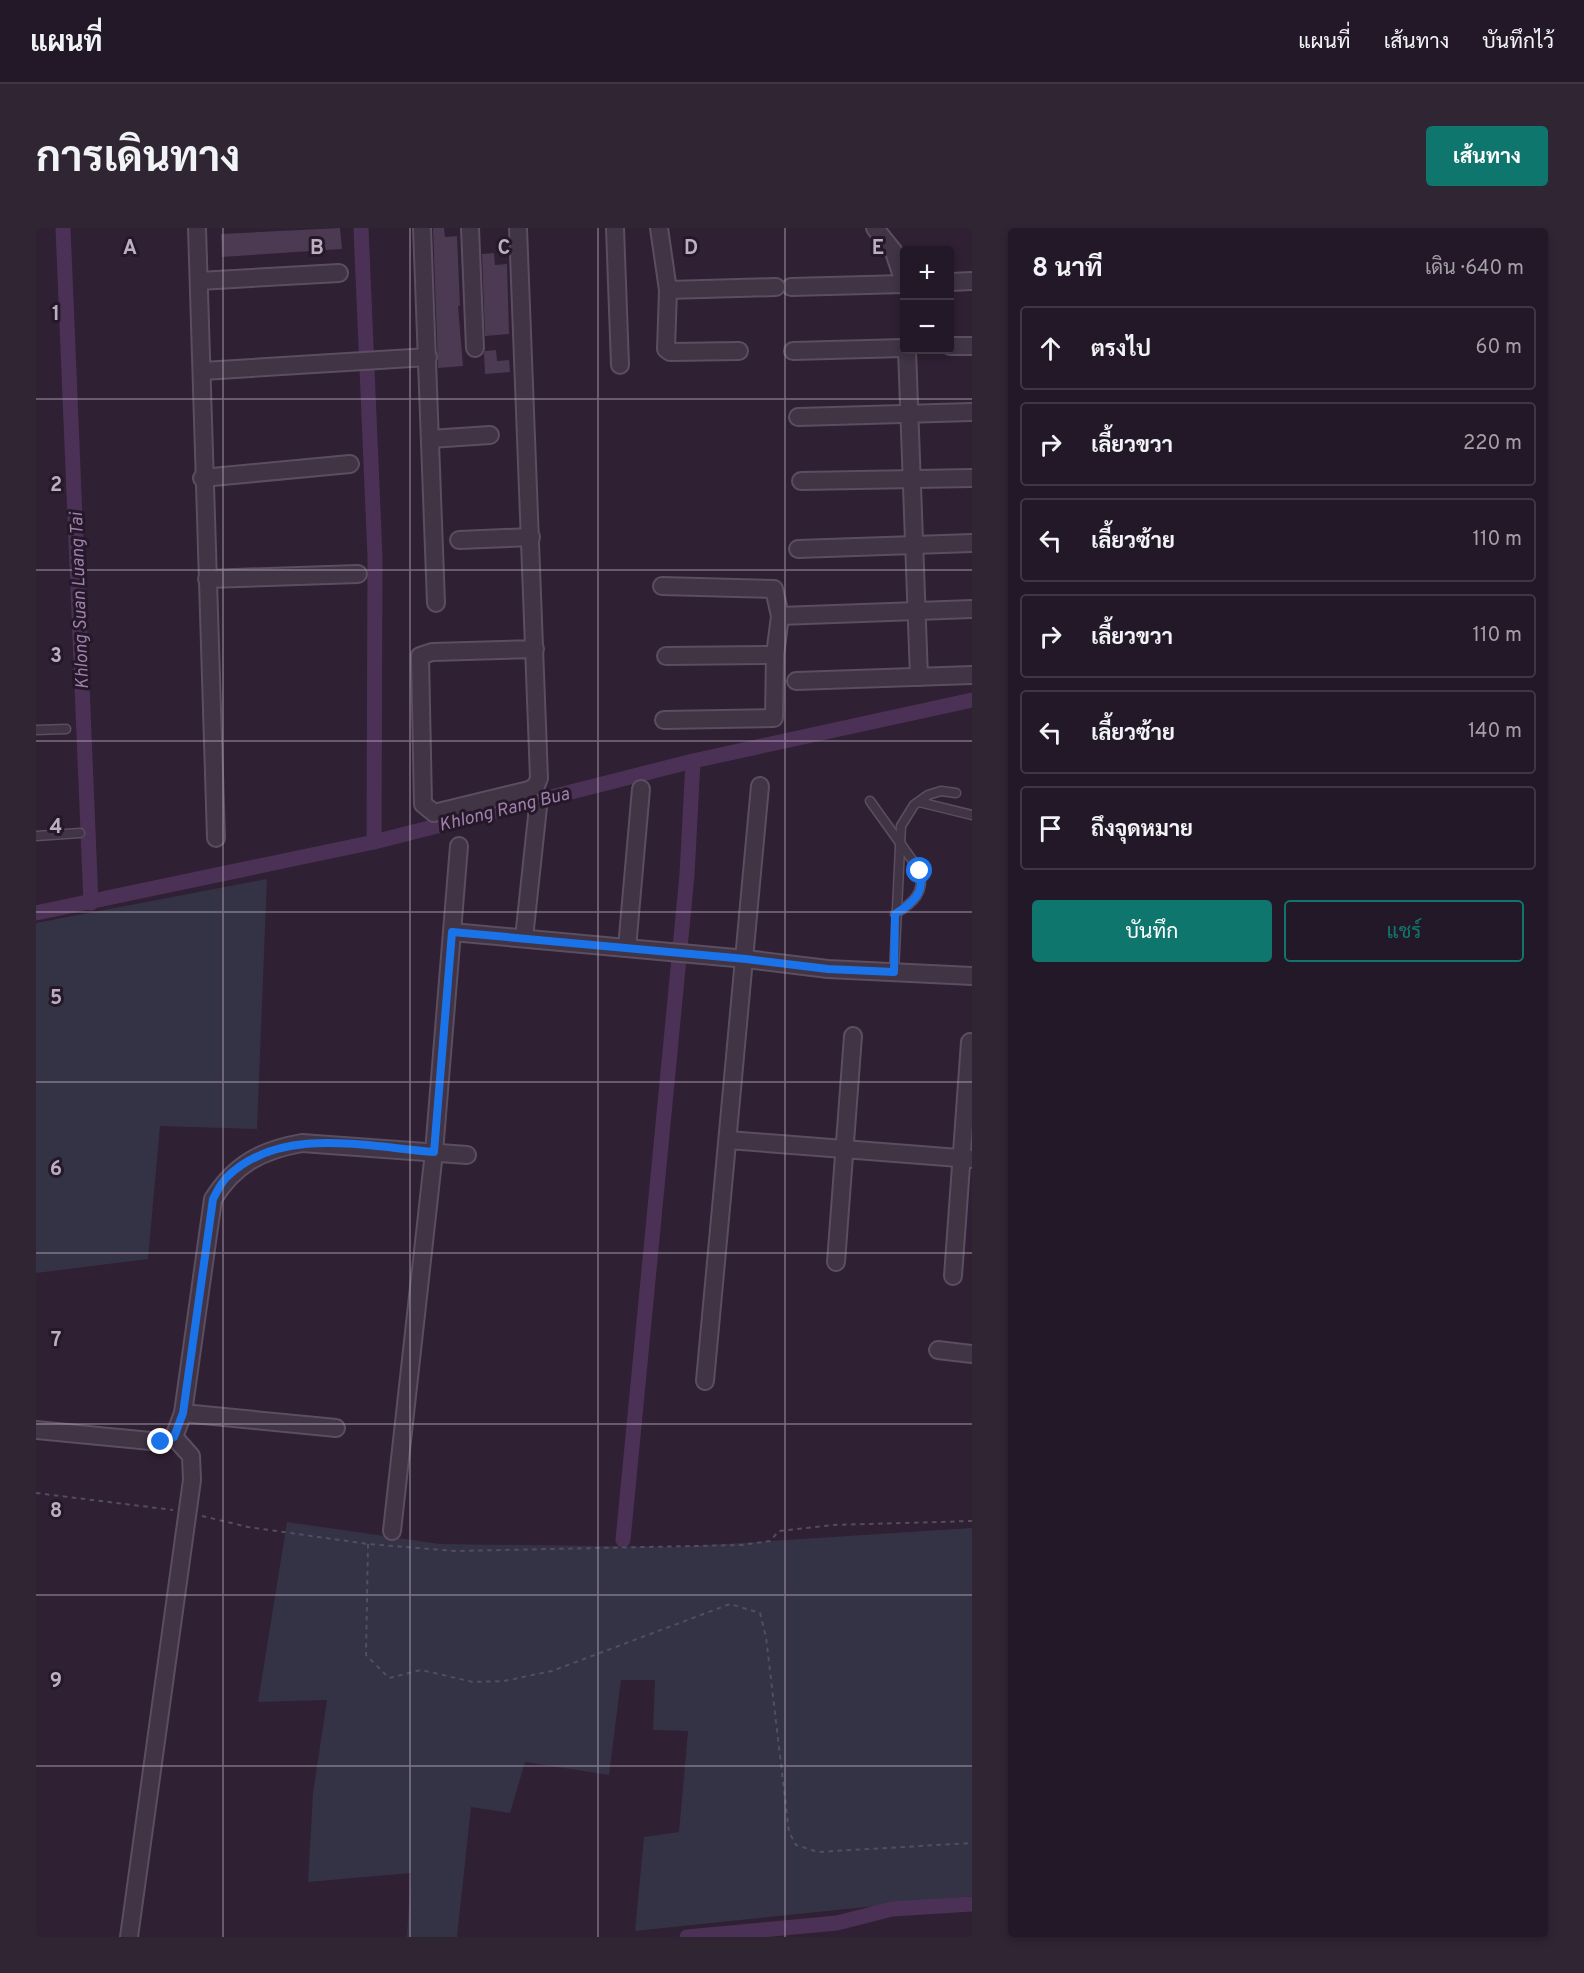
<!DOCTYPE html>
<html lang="th">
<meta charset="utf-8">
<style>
:root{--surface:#231827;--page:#2f2533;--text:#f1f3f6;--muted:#a3a0a7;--line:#403744;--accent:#0f766e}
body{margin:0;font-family:Overpass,Sarabun,sans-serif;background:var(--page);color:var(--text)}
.controls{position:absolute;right:18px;top:18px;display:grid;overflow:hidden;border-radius:6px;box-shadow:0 3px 9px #0003}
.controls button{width:54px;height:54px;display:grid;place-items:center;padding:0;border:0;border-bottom:2px solid var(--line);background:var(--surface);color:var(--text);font:30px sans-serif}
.stop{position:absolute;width:18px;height:18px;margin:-14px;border:4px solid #1a73e8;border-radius:50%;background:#fff}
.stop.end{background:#1a73e8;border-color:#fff;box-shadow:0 2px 6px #0008}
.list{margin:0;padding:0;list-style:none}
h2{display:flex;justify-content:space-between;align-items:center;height:78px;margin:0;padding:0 24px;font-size:26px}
h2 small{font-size:20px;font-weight:400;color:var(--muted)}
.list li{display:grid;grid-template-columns:39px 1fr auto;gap:18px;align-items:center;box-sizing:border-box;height:84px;margin:0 12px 12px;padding:0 12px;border:2px solid var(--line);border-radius:6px}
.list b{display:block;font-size:22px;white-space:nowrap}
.list em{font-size:20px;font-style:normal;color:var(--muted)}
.actions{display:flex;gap:12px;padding:18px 24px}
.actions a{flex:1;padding:14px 0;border:2px solid var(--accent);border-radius:6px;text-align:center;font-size:21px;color:var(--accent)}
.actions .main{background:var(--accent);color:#fff}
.icon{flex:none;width:33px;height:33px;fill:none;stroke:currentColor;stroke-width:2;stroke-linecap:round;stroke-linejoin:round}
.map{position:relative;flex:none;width:936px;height:1709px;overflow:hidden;border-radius:6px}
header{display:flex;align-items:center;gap:36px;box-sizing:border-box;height:84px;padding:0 30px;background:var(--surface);border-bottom:2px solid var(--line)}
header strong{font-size:28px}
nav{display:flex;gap:33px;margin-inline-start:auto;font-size:21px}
.intro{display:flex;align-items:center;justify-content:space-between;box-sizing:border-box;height:144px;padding:0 36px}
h1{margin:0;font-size:42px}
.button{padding:15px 27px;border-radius:6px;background:var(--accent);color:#fff;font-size:21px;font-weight:700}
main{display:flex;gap:36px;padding:0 36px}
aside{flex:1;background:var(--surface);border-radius:6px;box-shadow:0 3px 9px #0003}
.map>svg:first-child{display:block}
</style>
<header>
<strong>แผนที่</strong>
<nav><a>แผนที่</a><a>เส้นทาง</a><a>บันทึกไว้</a></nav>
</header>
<div class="intro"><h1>การเดินทาง</h1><a class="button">เส้นทาง</a></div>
<main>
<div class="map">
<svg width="936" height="1709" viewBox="0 0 936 1709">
<rect width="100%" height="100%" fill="#2f2034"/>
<g fill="#333345">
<polygon points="231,651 221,901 124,898 112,1031 0,1045 0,695"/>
<polygon points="251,1294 404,1316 641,1319 936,1300 936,1668 599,1703 608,1609 643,1604 652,1503 617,1502 619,1452 585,1452 573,1547 489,1534 474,1585 435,1579 421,1709 371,1709 375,1645 272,1654 277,1565 291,1472 222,1474"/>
</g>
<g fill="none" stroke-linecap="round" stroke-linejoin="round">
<g stroke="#4c3156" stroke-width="15">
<polyline points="27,0 55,675"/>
<polyline points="325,0 339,329 338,614"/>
<polyline points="0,685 338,614 657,533 936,472"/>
<polyline points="587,1312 651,647 657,533"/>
<polyline points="651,1709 801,1695 856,1681 936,1676"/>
</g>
</g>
<g fill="#4b3a52">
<polygon points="304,0 306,21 186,29 185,6"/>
<polygon points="397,0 408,0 409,9 421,8 424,78 422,78 427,138 402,140"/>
<polygon points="458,25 459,37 471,36 473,106 449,108 446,26"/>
<polygon points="460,122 461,133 473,132 474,144 449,146 448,126 449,123"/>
</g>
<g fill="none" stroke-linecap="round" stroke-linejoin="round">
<defs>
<g id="service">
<polyline points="0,502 30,501"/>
<path d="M834,573L884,643C889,665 877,675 859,686"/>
<polyline points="883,574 936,587"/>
<polyline points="0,608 44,605"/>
<polyline points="858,744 865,598 878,577 892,567 905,563 920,565"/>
</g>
<g id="minor">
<polyline points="161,0 180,610"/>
<polyline points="386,0 400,375"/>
<polyline points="434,0 439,120"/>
<polyline points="482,0 503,550 500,558 493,562 398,585 387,576 384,428 396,424 499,421"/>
<polyline points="579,0 584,137"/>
<polyline points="623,0 632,62 630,121 634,124 703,123"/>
<polyline points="839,0 858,24 868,54"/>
<polyline points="163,53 303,45"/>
<polyline points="914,54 936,53"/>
<polyline points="755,59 868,56"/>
<polyline points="632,62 740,59"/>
<polyline points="914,118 936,118"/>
<polyline points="871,122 883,449"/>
<polyline points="757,123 868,120"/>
<polyline points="167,143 392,129"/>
<polyline points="762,189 936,184"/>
<polyline points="394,211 454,207"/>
<polyline points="166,250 314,236"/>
<polyline points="765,253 936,250"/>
<polyline points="423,312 495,309"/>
<polyline points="762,321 936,315"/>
<polyline points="171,351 322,346"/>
<polyline points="626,358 738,361 744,388 739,427 738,490 628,492"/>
<polyline points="744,388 936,381"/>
<polyline points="630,428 739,427"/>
<polyline points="760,453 936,447"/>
<polyline points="416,704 710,731 792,741 936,748"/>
<polyline points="488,710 502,579"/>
<polyline points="591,720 605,561"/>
<polyline points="692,912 936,931"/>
<polyline points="800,1034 817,808"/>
<polyline points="917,1048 934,814"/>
<polyline points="902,1122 936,1126"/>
<polyline points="669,1153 724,558"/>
<path d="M147,1185L177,971C199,936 226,922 266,915L431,927"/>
<polyline points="0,1202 125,1214 138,1209 147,1185 300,1200"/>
<polyline points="356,1303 398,924 423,618"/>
<polyline points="93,1709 156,1252 155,1228 138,1209"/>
</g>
</defs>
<use href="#service" stroke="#5b4e60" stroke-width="11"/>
<use href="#minor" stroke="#5b4e60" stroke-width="20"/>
<g stroke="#534d61" stroke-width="2" stroke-dasharray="4.5 4.5" stroke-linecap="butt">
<polyline points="0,1265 137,1282"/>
<polyline points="166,1288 212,1299 332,1316 419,1323 705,1317 734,1313 743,1303 796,1297 936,1293"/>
<polyline points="332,1316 330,1427 353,1450 385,1442 437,1454 468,1453 516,1443 694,1376 724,1385 730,1409 753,1604 760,1617 782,1624 936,1615"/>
</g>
<use href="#service" stroke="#403445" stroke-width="8"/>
<use href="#minor" stroke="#403445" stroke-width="16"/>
</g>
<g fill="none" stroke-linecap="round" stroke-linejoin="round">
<path stroke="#1a73e8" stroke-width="8" d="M125,1214L138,1209L147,1185L177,971C181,964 185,954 192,948C246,897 331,919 398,924L416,704L710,731L792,741L858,744L859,686C877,675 889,665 884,643"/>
</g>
<path fill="none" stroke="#bdaec2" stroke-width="1.5" stroke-opacity="0.55" d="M187,0V1709M374,0V1709M562,0V1709M749,0V1709M0,171H936M0,342H936M0,513H936M0,684H936M0,854H936M0,1025H936M0,1196H936M0,1367H936M0,1538H936"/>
<g text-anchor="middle" stroke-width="6" stroke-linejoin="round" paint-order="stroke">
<g font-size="18" font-style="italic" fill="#a17fad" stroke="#251929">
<text transform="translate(43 373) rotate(-92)" y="6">Khlong Suan Luang Tai</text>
<text transform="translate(468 581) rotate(-14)" y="6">Khlong Rang Bua</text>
</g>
</g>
<g font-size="20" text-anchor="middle" font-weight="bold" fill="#bdaec2" stroke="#251929" stroke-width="6" stroke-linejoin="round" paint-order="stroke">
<text x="94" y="26">A</text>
<text x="281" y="26">B</text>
<text x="468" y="26">C</text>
<text x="655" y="26">D</text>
<text x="842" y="26">E</text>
<text x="20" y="92">1</text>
<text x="20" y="263">2</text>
<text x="20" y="434">3</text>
<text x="20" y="605">4</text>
<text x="20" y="776">5</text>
<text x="20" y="947">6</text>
<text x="20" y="1118">7</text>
<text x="20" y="1289">8</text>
<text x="20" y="1459">9</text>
</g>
</svg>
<div class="controls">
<button>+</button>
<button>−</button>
</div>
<div class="stop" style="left:884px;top:643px"></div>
<div class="stop end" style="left:125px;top:1214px"></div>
</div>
<aside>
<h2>8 นาที<small>เดิน · 640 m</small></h2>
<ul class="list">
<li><svg class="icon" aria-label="ahead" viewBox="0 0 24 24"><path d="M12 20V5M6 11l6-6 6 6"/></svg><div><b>ตรงไป</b></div><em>60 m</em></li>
<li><svg class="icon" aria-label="right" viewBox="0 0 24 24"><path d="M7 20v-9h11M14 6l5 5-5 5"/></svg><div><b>เลี้ยวขวา</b></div><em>220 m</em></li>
<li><svg class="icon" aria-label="left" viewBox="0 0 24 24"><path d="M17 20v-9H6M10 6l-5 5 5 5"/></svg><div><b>เลี้ยวซ้าย</b></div><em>110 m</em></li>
<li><svg class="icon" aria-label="right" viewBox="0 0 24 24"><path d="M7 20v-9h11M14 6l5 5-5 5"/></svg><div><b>เลี้ยวขวา</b></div><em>110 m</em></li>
<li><svg class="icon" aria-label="left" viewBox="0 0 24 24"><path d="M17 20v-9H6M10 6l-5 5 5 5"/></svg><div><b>เลี้ยวซ้าย</b></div><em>140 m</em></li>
<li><svg class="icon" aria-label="arrive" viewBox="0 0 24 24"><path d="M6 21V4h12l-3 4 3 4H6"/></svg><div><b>ถึงจุดหมาย</b></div></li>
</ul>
<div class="actions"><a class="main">บันทึก</a><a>แชร์</a></div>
</aside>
</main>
